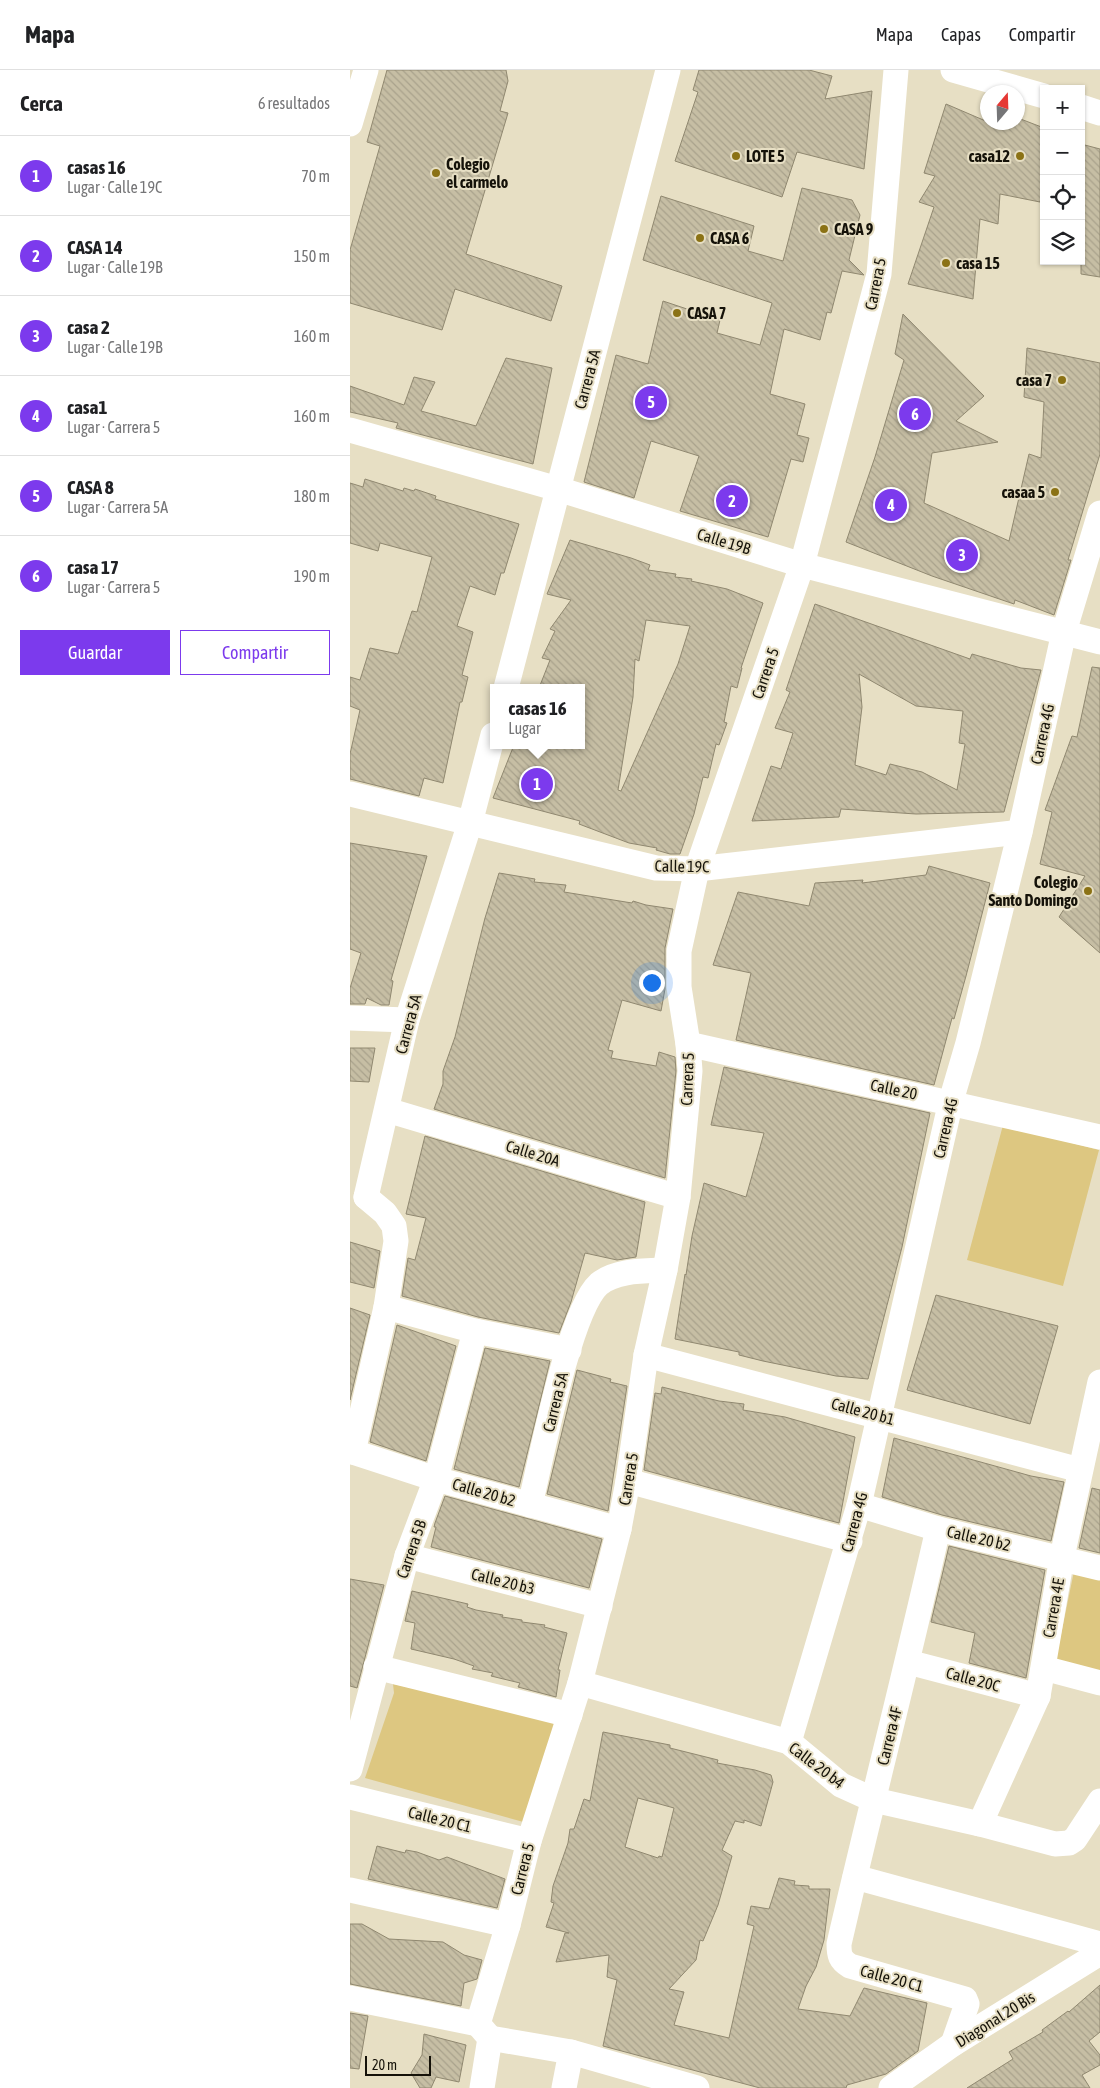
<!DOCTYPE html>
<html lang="es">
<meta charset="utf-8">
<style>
:root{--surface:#fff;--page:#f6f6f6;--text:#202124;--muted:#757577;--line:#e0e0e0;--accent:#7c3aed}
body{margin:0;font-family:"Asap Condensed",sans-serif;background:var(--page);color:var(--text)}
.controls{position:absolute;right:15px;top:15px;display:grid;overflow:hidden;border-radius:0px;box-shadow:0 1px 4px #0004}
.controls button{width:45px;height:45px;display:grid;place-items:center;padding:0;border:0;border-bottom:1px solid var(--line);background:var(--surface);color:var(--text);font:25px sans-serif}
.compass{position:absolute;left:630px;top:15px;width:45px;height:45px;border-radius:50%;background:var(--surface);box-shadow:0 1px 4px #0004;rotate:19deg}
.scale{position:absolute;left:15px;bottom:12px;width:66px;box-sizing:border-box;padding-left:5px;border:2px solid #151209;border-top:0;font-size:14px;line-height:18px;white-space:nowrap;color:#151209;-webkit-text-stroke:4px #e7dfc4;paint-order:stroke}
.you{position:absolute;left:301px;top:912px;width:18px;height:18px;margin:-12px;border:4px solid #fff;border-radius:50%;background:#1a73e8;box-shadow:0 0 0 8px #1a73e833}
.badge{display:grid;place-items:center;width:32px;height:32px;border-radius:50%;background:var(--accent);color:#fff;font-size:16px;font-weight:700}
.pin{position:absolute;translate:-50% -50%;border:2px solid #fff;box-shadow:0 1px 5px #0006}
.popup{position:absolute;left:140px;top:614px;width:95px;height:65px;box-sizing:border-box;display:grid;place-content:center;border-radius:0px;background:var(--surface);filter:drop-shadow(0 1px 4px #0005);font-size:16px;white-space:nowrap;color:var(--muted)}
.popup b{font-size:19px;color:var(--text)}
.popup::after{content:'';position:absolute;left:50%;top:100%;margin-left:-10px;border:10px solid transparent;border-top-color:var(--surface)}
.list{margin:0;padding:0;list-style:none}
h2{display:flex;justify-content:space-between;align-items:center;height:65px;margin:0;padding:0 20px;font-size:21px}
h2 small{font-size:16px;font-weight:400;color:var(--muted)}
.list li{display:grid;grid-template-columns:32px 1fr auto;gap:15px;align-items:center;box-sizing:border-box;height:80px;padding:0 20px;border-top:1px solid var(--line)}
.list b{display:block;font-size:19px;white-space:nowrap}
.list p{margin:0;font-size:16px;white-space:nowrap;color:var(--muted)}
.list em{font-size:16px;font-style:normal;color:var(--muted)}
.actions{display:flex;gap:10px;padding:15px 20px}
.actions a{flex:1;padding:11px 0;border:1px solid var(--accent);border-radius:0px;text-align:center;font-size:18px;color:var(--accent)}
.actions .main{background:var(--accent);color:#fff}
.icon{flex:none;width:28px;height:28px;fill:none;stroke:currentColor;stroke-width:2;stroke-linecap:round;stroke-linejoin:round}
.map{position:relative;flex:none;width:750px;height:2018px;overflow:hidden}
header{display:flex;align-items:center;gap:30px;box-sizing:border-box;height:70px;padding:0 25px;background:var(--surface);border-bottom:1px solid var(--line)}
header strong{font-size:24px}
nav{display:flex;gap:28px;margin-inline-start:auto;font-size:18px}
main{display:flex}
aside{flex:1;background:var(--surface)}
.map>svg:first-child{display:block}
</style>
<header>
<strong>Mapa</strong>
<nav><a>Mapa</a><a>Capas</a><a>Compartir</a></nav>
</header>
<main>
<aside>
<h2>Cerca<small>6 resultados</small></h2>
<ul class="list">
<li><span class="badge">1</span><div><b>casas 16</b><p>Lugar · Calle 19C</p></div><em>70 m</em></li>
<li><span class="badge">2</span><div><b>CASA 14</b><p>Lugar · Calle 19B</p></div><em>150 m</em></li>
<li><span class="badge">3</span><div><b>casa 2</b><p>Lugar · Calle 19B</p></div><em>160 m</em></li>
<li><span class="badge">4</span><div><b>casa1</b><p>Lugar · Carrera 5</p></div><em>160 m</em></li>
<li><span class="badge">5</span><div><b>CASA 8</b><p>Lugar · Carrera 5A</p></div><em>180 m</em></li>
<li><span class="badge">6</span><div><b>casa 17</b><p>Lugar · Carrera 5</p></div><em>190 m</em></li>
</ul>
<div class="actions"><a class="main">Guardar</a><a>Compartir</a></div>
</aside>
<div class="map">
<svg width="750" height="2018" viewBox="0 0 750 2018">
<defs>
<pattern id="building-back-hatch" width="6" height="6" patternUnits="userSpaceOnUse" patternTransform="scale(1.25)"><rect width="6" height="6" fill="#c6bea4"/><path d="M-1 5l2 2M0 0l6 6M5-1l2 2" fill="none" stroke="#a9a28c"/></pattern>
</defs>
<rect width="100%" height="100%" fill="#e7dfc4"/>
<g fill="#ddc781">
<polygon points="653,1055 749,1080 713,1216 617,1190"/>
<polygon points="724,1501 750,1508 750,1607 705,1594"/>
<polygon points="43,1614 210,1649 177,1753 15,1708 44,1623"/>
</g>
<g fill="url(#building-back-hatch)" stroke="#908870" fill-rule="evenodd">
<polygon points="37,0 156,0 158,11 150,41 158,43 116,184 212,216 201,251 105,219 92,260 0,233 0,180 30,76 17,72"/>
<polygon points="349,0 459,0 482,6 475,29 522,21 514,99 447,82 432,127 325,91 348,22 343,20"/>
<polygon points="596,34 638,52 668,52 668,48 694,58 694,114 690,132 650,124 648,154 630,149 623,229 558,214 584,137 569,132 585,106 574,103"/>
<polygon points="731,74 750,79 750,207 731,204"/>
<polygon points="452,118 502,130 510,145 499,190 514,205 492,201 481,243 477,242 470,270 434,259 420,324 455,334 447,365 459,368 453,392 441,389 418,467 330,441 349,386 301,371 284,428 234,412 266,285 298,294 313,231 370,250 367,263 410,275 422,233 293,190 311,126 404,156 398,181 433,191"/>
<polygon points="553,244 634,326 606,351 648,372 582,383 574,433 659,471 679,384 691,388 694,332 674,327 677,278 750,293 750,384 718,490 721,490 704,545 665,530 664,534 582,506 496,472 525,387 554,290 545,284"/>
<polygon points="156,288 202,298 183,394 46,358 48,353 0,342 0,316 54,335 64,307 85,312 71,341 126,356"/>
<polygon points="15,409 53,421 54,418 64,421 65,419 86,426 85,429 169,454 154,503 151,503 145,525 120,516 107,556 123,562 112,605 118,607 112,632 110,632 93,713 74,708 69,726 0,709 0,684 10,640 0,636 0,607 10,610 20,578 48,584 62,541 67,542 82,487 30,473 28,481 0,473 0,413 13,417"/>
<path d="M220,470L281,488L300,495L298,500L326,504L325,507L342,509L341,511L377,519L413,533L391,598H392L387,618L381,616L374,652L377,653L369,675L366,674L358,708L353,707L344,744L330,784H320L306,780L307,778L279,773L229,754L230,751L143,728L164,675H231V618H189L200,590L192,588L205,561L200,559L221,530L197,524ZM296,550L340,556L328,594L271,721L268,720L283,627L285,589L289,591Z"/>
<path d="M465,534L620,589L622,584L671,598L691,600L654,742L566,744L491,739L489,747L402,751L421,696L431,699L443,663L425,658L440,622L436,620ZM509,604L566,636L613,641L609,673L615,674L607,720L572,702L540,694L536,705L505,695L512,637Z"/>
<polygon points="742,597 750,598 750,883 709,847 735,806 690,794 702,742 695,740 722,666 727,667"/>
<polygon points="0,773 77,786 41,910 43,911 39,935 31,935 17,928 15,934 0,934 0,918 11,883 0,879"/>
<polygon points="579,796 640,813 616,906 604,949 602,948 584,1015 386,970 401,903 363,895 388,822 459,836 465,813 513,810 512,813 576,805"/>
<polygon points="149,803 185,809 184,812 216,815 214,822 282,833 283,831 296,835 323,839 315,878 315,919 311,941 272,930 258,980 263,981 261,988 306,996 309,982 325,987 326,1001 315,1108 84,1039 93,1014 93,1001 105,967 135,848"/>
<polygon points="0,978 25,978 19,1012 0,1011"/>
<polygon points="374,997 580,1043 552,1177 518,1309 486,1306 413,1291 389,1285 389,1282 325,1269 335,1204 336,1205 342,1166 354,1113 396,1127 414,1063 361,1055"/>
<polygon points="75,1066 295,1132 286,1187 267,1190 235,1183 221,1232 209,1263 128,1247 52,1226 58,1188 65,1190 76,1148 56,1144"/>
<polygon points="0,1172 30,1181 24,1218 0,1212"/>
<polygon points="586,1225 708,1256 680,1354 557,1320"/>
<polygon points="0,1238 20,1245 0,1330"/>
<polygon points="47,1255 106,1276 76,1391 20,1372"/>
<polygon points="135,1278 200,1291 169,1417 104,1399"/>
<polygon points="227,1300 261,1309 260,1312 277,1316 258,1441 197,1424"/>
<polygon points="312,1317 369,1331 394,1334 393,1340 435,1347 505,1367 489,1453 294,1400 305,1323 311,1324"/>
<polygon points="544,1368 681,1406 714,1412 701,1471 592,1445 532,1427"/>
<polygon points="742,1418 750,1420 750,1483 729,1478"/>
<polygon points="95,1426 252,1469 239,1518 81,1477 86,1457 84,1457 85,1453"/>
<polygon points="599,1476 695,1500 676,1608 619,1593 625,1563 581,1552"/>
<polygon points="0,1509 34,1515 7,1618 0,1616"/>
<polygon points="62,1521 118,1534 117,1537 126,1540 153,1545 152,1547 172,1550 172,1552 195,1555 194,1557 217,1563 208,1600 210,1600 206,1627 168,1617 170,1613 141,1606 143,1603 122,1599 124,1596 104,1589 61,1579 65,1553 55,1551"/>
<path d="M253,1662L320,1675V1678L368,1690L367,1693L405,1700L421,1705L423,1712L411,1756L394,1750V1753L385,1751L372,1780L382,1786L368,1835L353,1871L350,1870L346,1890L319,1919L334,1922L324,1955L379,1968L404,1856L397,1854L401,1836L419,1839L429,1808L445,1811L444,1815L459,1816V1819H480L474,1870L466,1897L456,1916L448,1939L500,1946L514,1918L577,1933L568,1981L536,2004L497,2015L496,2018H410L253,1976L267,1910L257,1907L259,1885L206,1892L215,1863H219L196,1857L204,1833L201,1832L203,1816L218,1773L220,1759H224L234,1729L240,1731ZM288,1728L324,1738L312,1787L309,1786L308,1788L275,1777Z"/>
<polygon points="27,1776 55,1783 56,1780 67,1782 89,1790 97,1787 155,1809 147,1838 18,1809"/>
<polygon points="0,1854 12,1854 39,1869 93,1872 114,1885 132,1890 127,1909 114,1913 111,1936 0,1914"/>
<polygon points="750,1915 750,1962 739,1971 750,1985 750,1995 732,2005 740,2018 617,2018 663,1989 659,1982 693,1962 692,1960 718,1941 719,1942"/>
<polygon points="0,1943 18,1946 9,1999 0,1998"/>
<polygon points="74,1964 116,1975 109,2012 86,2007 81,2018 70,2018 61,2003 72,1985"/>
</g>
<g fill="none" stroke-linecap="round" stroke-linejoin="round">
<g stroke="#fff" stroke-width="25">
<polyline points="603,0 694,26"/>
<polyline points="731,37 750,43"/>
<polyline points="0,54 16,0"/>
<polyline points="0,360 208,419 452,495 750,572"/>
<polyline points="156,618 318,0"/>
<polyline points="0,724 306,798 347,799 670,762"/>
<polyline points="0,948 57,950"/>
<polyline points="338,974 750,1067"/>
<polyline points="37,1040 328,1127"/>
<polyline points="16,1127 57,950 120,753 143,665"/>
<polyline points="36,1237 125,1261 219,1280"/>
<polyline points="296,1285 730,1400"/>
<polyline points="0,1381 86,1409 269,1459"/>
<polyline points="3,1382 36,1237 46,1171 44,1156 35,1143 16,1127"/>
<polyline points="278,1411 500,1471"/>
<path d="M180,1435C191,1390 219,1241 249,1214C266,1200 295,1201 315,1200"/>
<polyline points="509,1435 588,1459 750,1498"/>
<path d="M588,1459C557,1597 521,1735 489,1874C489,1885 490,1890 500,1896L615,1929L617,1934L603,1974"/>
<polyline points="57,1486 250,1536"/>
<polyline points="558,1592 688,1626"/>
<polyline points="26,1597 220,1645"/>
<polyline points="693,1600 701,1600 750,1613"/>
<polyline points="230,1613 439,1672 491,1715 524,1730 630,1754 705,1774 719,1773 725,1769 750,1731"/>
<polyline points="439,1672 509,1435 601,1031 618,973 670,762 714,562 750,443"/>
<polyline points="0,1699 57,1486 86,1409 125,1261"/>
<polyline points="0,1727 179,1771"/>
<polyline points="630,1754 688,1626 712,1487 750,1312"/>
<polyline points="505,1807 750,1874"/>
<polyline points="0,1820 158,1855"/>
<polyline points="0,1928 128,1954"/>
<polyline points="140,1968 221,1982 347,2018"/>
<polyline points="132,2018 140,1968 128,1954 158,1855 179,1771 230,1613 269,1459 278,1411 296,1285 315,1200 328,1127 340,1001 338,974 329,917 329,881 347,799 452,495 529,204 546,0"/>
<polyline points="214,2018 221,1982"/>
<polyline points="541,2018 603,1974 750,1883"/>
</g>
</g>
<g fill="#8b7215" stroke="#e7dfc4" stroke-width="2">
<circle cx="386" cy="86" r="5"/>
<circle cx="670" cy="86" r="5"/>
<circle cx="86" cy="103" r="5"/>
<circle cx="474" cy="159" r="5"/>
<circle cx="350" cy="168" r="5"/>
<circle cx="596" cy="193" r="5"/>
<circle cx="327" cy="243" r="5"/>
<circle cx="712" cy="310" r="5"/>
<circle cx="705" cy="422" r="5"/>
<circle cx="738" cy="821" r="5"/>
</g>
<g text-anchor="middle" stroke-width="4" stroke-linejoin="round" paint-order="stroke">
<g font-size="16" font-weight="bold" fill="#151209" stroke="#e7dfc4" text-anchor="start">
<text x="396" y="92">LOTE 5</text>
<text x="660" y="92" text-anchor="end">casa12</text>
<text x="96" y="100">Colegio<tspan x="96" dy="18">el carmelo</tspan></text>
<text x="484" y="165">CASA 9</text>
<text x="360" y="174">CASA 6</text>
<text x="606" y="199">casa 15</text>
<text x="337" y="249">CASA 7</text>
<text x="702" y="316" text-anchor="end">casa 7</text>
<text x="695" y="428" text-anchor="end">casaa 5</text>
<text x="728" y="818" text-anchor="end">Colegio<tspan x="728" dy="18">Santo Domingo</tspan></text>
</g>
<g font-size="16" fill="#151209" stroke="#e7dfc4">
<text transform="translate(525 214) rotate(-79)" y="6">Carrera 5</text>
<text transform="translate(237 309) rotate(-75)" y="6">Carrera 5A</text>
<text transform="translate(374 471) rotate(17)" y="6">Calle 19B</text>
<text transform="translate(415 603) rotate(-71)" y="6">Carrera 5</text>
<text transform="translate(692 664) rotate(-78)" y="6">Carrera 4G</text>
<text transform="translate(332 796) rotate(1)" y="6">Calle 19C</text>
<text transform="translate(58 954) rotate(-75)" y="6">Carrera 5A</text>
<text transform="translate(337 1009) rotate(-88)" y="6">Carrera 5</text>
<text transform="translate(544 1019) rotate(12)" y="6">Calle 20</text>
<text transform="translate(595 1058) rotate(-77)" y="6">Carrera 4G</text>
<text transform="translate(183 1083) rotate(17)" y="6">Calle 20A</text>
<text transform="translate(205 1332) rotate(-76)" y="6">Carrera 5A</text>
<text transform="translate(513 1341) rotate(15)" y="6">Calle 20 b1</text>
<text transform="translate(278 1409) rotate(-81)" y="6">Carrera 5</text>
<text transform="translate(134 1422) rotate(16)" y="6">Calle 20 b2</text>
<text transform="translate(504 1452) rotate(-75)" y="6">Carrera 4G</text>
<text transform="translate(629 1468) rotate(13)" y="6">Calle 20 b2</text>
<text transform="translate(61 1479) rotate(-71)" y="6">Carrera 5B</text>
<text transform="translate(153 1511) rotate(14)" y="6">Calle 20 b3</text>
<text transform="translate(703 1538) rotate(-80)" y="6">Carrera 4E</text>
<text transform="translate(623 1609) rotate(15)" y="6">Calle 20C</text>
<text transform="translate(539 1666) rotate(-76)" y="6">Carrera 4F</text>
<text transform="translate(467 1695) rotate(37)" y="6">Calle 20 b4</text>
<text transform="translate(90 1749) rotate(14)" y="6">Calle 20 C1</text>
<text transform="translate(172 1799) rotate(-76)" y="6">Carrera 5</text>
<text transform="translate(542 1908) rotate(15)" y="6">Calle 20 C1</text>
<text transform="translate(645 1949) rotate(-32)" y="6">Diagonal 20 Bis</text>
</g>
</g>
</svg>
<div class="controls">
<button>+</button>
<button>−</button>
<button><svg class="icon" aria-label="locate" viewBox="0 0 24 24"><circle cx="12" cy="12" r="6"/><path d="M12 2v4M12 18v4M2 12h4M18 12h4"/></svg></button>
<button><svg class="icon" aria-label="layers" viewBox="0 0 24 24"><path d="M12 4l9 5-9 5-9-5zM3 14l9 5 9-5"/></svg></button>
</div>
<svg class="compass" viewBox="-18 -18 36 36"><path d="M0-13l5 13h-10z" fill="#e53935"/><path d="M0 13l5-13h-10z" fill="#757577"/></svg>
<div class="scale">20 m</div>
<div class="you"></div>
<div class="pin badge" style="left:187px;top:714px">1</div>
<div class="popup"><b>casas 16</b>Lugar</div>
<div class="pin badge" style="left:382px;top:431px">2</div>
<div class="pin badge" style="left:612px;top:485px">3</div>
<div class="pin badge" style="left:541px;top:435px">4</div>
<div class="pin badge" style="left:301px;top:332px">5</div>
<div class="pin badge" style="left:565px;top:344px">6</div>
</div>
</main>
